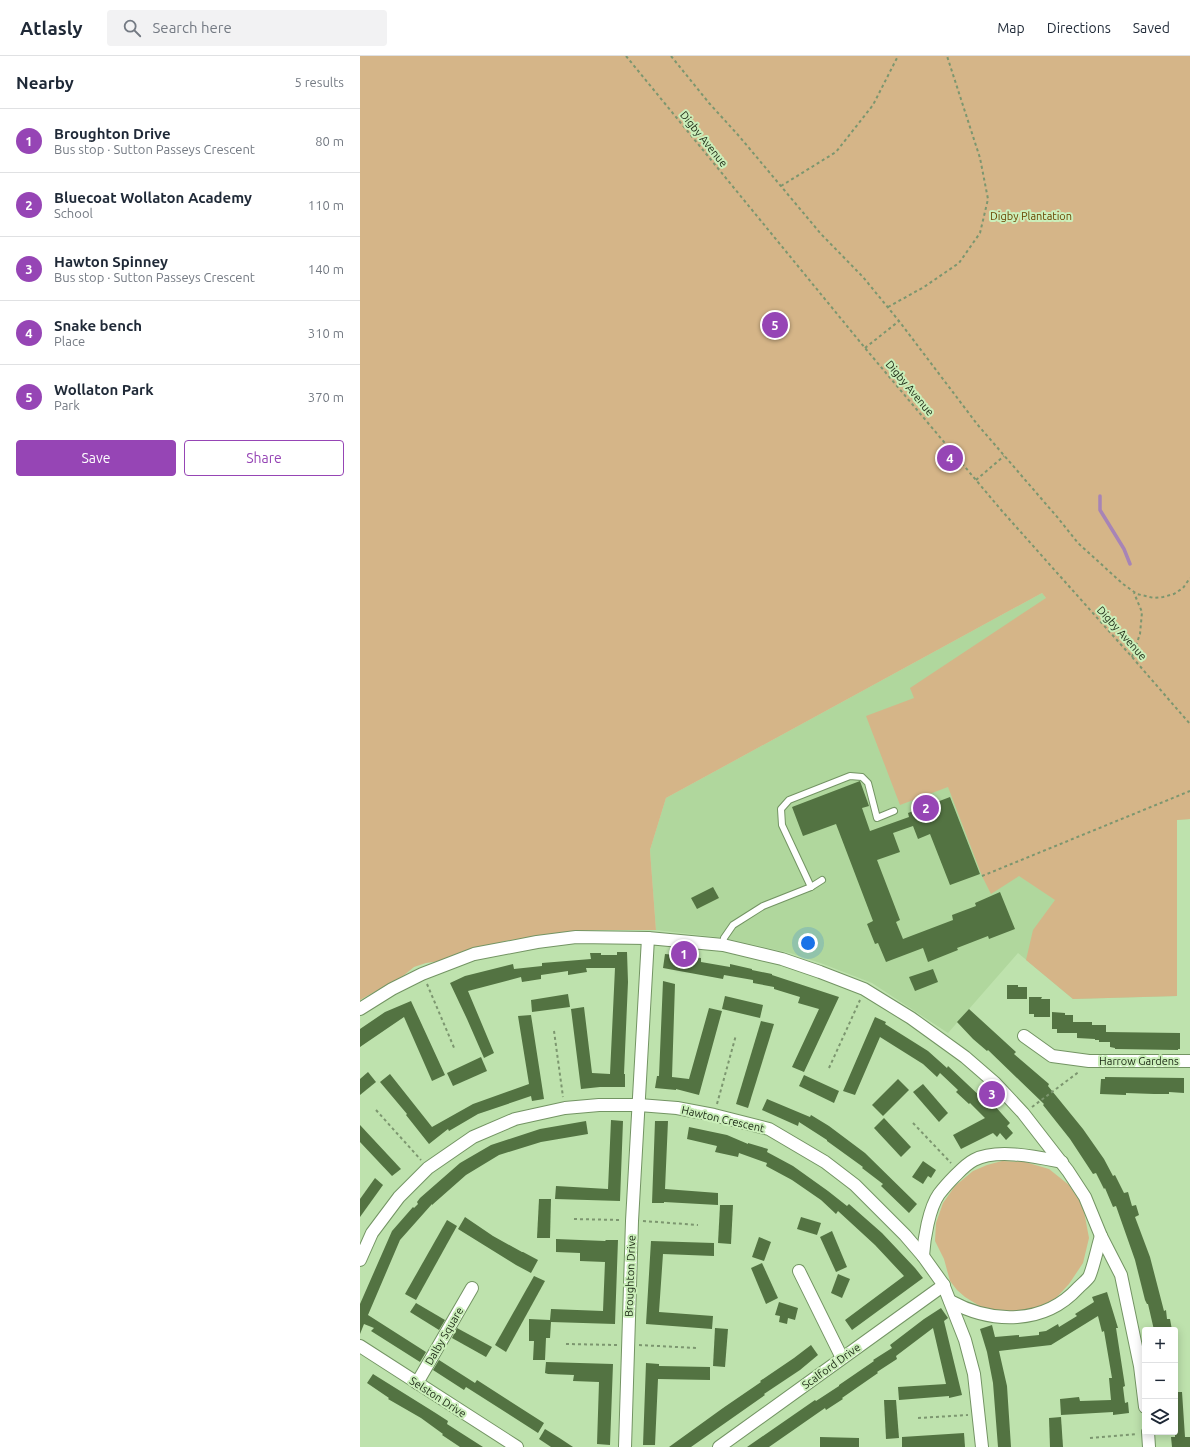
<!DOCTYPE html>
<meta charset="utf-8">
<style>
:root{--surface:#fff;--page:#f2f2f3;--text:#1f2937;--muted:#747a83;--line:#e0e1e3;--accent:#9645b5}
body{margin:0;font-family:Ubuntu,sans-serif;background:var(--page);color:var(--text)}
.controls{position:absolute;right:12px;bottom:12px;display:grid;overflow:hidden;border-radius:4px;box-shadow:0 2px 10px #0003}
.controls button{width:36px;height:36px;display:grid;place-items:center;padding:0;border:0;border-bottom:1px solid var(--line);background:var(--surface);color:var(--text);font:20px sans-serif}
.you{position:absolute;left:448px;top:887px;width:14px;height:14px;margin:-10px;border:3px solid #fff;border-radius:50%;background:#1a73e8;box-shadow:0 0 0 6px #1a73e833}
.badge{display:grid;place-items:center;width:26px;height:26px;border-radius:50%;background:var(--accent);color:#fff;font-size:13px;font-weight:700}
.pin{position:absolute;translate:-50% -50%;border:2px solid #fff;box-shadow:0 1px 4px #0006}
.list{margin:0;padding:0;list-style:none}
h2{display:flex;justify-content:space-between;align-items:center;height:52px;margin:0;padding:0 16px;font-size:17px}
h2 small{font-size:13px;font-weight:400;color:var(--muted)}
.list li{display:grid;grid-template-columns:26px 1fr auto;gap:12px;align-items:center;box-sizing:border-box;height:64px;padding:0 16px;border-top:1px solid var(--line)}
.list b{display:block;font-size:15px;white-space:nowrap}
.list p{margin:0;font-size:13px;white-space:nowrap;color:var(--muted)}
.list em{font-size:13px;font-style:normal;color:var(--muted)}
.actions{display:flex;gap:8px;padding:12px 16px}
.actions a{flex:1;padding:9px 0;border:1px solid var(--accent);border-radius:4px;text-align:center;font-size:14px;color:var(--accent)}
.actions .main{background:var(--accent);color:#fff}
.icon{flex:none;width:22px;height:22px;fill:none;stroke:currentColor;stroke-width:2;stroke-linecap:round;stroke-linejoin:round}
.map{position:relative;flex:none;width:830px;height:1391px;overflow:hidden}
header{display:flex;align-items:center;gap:24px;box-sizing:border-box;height:56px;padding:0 20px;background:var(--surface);border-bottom:1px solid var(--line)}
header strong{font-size:19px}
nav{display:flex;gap:22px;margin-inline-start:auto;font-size:14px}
.search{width:280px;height:36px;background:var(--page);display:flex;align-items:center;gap:10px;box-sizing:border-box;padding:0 14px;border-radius:4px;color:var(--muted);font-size:15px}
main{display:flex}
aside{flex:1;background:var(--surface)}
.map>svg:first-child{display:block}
</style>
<header>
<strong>Atlasly</strong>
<div class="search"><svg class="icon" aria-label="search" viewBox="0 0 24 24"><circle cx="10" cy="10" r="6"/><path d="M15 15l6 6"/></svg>Search here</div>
<nav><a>Map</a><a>Directions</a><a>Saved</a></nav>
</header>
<main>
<aside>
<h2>Nearby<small>5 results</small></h2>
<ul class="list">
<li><span class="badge">1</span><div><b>Broughton Drive</b><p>Bus stop · Sutton Passeys Crescent</p></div><em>80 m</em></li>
<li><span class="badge">2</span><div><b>Bluecoat Wollaton Academy</b><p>School</p></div><em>110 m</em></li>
<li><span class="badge">3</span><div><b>Hawton Spinney</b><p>Bus stop · Sutton Passeys Crescent</p></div><em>140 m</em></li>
<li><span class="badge">4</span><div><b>Snake bench</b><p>Place</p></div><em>310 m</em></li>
<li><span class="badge">5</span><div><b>Wollaton Park</b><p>Park</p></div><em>370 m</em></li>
</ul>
<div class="actions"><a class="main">Save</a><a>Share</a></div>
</aside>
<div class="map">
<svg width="830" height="1391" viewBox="0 0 830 1391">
<rect width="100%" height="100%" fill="#bee2ad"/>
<polygon fill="#b0d79d" points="682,537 830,719 830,763 817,764 817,940 713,943 658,897 588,977 512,927 463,908 430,897 364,882 296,874 290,794 306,742"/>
<g fill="#d5b588">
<polygon points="0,0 830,0 830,763 817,764 817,940 713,943 666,904 673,874 695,844 659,820 631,838 622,820 588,731 540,749 506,660 554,642 550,632 686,542 682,537 306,742 290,794 296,874 235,874 205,876 145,885 80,905 66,907 54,911 43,920 0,944"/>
<polygon points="642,1105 665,1106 689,1113 709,1129 723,1150 729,1182 723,1207 709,1228 696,1242 681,1250 667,1255 651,1257 626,1254 605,1241 597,1234 590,1225 584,1203 575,1185 576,1167 583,1147 595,1130 613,1115 627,1109"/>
</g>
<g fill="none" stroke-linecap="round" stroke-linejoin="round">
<polyline stroke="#a784b6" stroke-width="3.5" points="740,440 740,454 764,493 770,508"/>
</g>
<g fill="#537342">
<polygon points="500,725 509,750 502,752 510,775 549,761 548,757 590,741 620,818 590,829 570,778 558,783 553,770 533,777 540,796 517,804 540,864 536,866 543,883 593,864 592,859 616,850 615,847 640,836 655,873 629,883 628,880 597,892 598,894 568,906 563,892 526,906 518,887 515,888 507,868 513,865 476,768 443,780 432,751"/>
<polygon points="353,831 359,842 337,853 331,842"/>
<polygon points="257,896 267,896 268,926 264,1018 265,1018 265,1031 240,1031 221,1033 211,953 224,951 232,1017 250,1018 255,912 226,912 227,916 208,919 208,915 181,919 181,923 162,926 161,921 108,935 134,997 124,1002 107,963 90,927 105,920 153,908 154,913 182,910 182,907 231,903 230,897 241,897 241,899 257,899"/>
<polygon points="305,898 315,899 315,902 331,903 331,901 341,902 341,906 370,911 370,908 392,913 392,914 412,918 412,919 479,941 444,1016 432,1011 459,953 438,947 440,941 414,933 414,931 393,927 393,924 364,919 363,923 303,912"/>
<polygon points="573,913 578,926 555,935 549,921"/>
<polygon points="303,925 315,928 312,1021 329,1023 349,952 362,955 339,1039 316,1033 316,1034 295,1032 297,1020 299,1020"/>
<polygon points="647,929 658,929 658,931 667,931 667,943 647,943"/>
<polygon points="208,938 210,951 172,956 171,944"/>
<polygon points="365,940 403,949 400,962 362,953"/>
<polygon points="669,941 682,941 681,943 690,943 690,961 674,961 674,958 669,958"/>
<polygon points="51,945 85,1019 72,1025 44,961 0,991 0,973 25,956"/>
<polygon points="609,953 656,996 654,998 689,1028 688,1030 723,1073 744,1103 753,1120 755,1119 764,1137 768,1136 772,1150 776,1149 779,1159 775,1161 790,1201 804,1255 806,1254 807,1263 810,1263 812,1274 794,1274 788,1248 787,1248 785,1244 775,1204 756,1150 753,1151 745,1132 744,1133 736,1117 733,1118 710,1083 683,1049 684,1048 628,994 627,995 613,983 597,966"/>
<polygon points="692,956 705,957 705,959 713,959 713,966 732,966 732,969 746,969 746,976 820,977 820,993 818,993 818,994 755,993 755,992 750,991 750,986 739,986 739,984 735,984 735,983 717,982 717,977 697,977 697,973 692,973"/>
<polygon points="171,959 184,1043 172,1045 171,1040 118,1058 89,1075 88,1073 69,1088 46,1059 47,1058 20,1026 30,1018 72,1071 113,1048 169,1028 158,960"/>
<polygon points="515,961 526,966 525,968 568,995 587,1012 588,1010 623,1043 626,1040 650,1067 647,1070 653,1077 646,1084 640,1077 637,1081 633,1077 601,1093 593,1079 625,1062 610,1047 609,1048 596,1036 598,1034 580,1017 577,1021 563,1008 520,981 495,1039 483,1035"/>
<polygon points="401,965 414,968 388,1052 376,1048"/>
<polygon points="121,1001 127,1015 93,1030 87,1017"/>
<polygon points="8,1016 16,1026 0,1039 0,1023"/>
<polygon points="444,1019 479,1035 474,1047 439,1030"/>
<polygon points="745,1021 824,1022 824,1037 809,1036 809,1038 794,1038 766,1037 766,1039 740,1038 741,1023 745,1023"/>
<polygon points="538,1023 549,1034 523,1060 512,1049"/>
<polygon points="563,1028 588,1057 579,1066 553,1036"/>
<polygon points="407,1043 450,1061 451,1059 469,1070 505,1097 557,1148 549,1157 521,1130 523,1128 502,1112 503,1111 467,1085 467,1084 439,1066 438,1070 402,1054"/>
<polygon points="524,1062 551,1091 541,1101 514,1072"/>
<polygon points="251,1064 263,1065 260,1145 195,1143 196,1130 248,1133"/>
<polygon points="226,1065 228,1078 181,1086 139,1099 106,1119 72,1149 72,1148 40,1184 8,1259 66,1296 60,1306 11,1275 14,1272 4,1268 0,1278 0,1248 32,1175 53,1151 54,1152 58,1148 57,1146 60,1142 100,1107 131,1089 180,1073"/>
<polygon points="295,1065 308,1065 305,1133 358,1137 358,1149 304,1146 304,1147 292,1147"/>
<polygon points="0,1069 41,1113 32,1120 0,1086"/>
<polygon points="329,1071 367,1079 388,1088 388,1087 408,1093 407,1096 433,1110 468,1135 487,1150 489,1148 522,1177 555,1212 563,1222 492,1274 485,1264 544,1220 515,1189 478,1155 476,1158 461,1144 432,1124 406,1110 407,1107 379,1097 378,1101 355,1096 357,1090 327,1083"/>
<polygon points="563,1105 576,1114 571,1122 568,1120 563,1128 552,1121"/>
<polygon points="15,1122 23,1129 0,1161 0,1143"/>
<polygon points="179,1143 191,1143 190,1182 177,1182"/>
<polygon points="360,1149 373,1149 371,1188 358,1187"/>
<polygon points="105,1161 133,1180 162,1196 163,1196 178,1204 171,1217 156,1209 98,1173"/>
<polygon points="441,1161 461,1167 457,1179 437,1173"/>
<polygon points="87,1164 97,1170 56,1244 45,1238"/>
<polygon points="472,1175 487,1211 476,1216 460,1181"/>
<polygon points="399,1181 411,1186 404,1205 392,1201"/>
<polygon points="196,1183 245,1185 246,1184 258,1184 255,1268 191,1266 190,1282 186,1282 185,1304 173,1304 174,1285 169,1285 169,1263 190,1264 191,1253 243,1255 245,1206 220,1205 220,1197 196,1196"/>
<polygon points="291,1185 354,1187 354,1200 303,1198 299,1256 353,1260 352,1273 286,1268"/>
<polygon points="402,1207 418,1242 406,1248 391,1212"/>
<polygon points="478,1218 490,1223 482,1242 471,1237"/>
<polygon points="174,1220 185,1225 146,1296 135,1289"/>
<polygon points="747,1236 758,1272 756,1272 765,1330 763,1331 765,1347 768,1346 769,1357 753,1359 753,1356 701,1359 700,1343 719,1341 720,1345 751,1344 749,1322 752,1322 744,1275 742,1276 738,1260 691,1289 639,1295 647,1330 651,1391 638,1391 633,1327 627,1296 620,1273 632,1269 635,1281 659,1279 659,1281 679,1279 679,1276 686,1275 698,1268 699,1271 717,1260 715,1258 734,1246 732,1241"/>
<polygon points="419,1246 438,1252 435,1264 428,1262 427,1268 419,1266 420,1260 415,1259"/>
<polygon points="56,1247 85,1264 79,1274 50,1256"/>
<polygon points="581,1252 588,1262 584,1265 602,1339 589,1342 589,1340 539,1344 538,1331 586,1328 573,1272 536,1300 537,1303 517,1316 518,1317 482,1342 483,1343 466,1354 465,1352 409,1391 387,1391 455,1344 456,1345 479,1330 479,1329 514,1305 513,1304 532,1292 530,1289 564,1263"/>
<polygon points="97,1272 132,1291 126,1301 92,1282"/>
<polygon points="355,1272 368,1273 365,1311 353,1310"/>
<polygon points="451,1289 458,1299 440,1314 404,1338 405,1339 331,1391 309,1391 363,1352 401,1326 400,1325 434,1302"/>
<polygon points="79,1304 115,1327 117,1324 184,1367 178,1377 106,1331 104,1334 73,1314"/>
<polygon points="186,1306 253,1308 250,1389 237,1388 239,1326 213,1325 214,1319 188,1318 185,1317"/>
<polygon points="286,1307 299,1308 299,1310 350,1311 350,1324 298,1323 295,1389 283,1389"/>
<polygon points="13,1318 74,1356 88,1365 87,1368 123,1391 100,1391 82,1379 83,1378 61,1362 28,1343 29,1342 7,1327"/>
<polygon points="815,1336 822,1336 825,1381 830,1381 830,1391 812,1391 811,1381 815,1381"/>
<polygon points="524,1344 536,1344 539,1382 526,1383"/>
<polygon points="701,1361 703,1391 690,1391 689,1362"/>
<polygon points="185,1373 201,1383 213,1391 191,1391 179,1383"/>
<polygon points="604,1377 605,1391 542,1391 542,1381"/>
<polygon points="460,1381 499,1382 499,1391 460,1391"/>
</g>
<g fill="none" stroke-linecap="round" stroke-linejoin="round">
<defs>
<g id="service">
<polyline points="451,831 422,769 421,753 429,744 490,720 502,721 508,727 517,762 534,755"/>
<polyline points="363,889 364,882 373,869 403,850 451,831 462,824"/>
</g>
<g id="minor">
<polyline points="0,953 32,933 62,918 114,898 177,886 216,881 288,882 363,889 422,903 460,916 504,933 551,962 605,1001 635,1027 663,1057 708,1115 725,1141 741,1180 761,1219 780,1310 785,1351"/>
<polyline points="664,980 692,1000 729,1005 830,1005"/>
<path d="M563,1200C564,1183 569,1152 579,1138C583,1133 588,1127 593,1122C599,1116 606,1108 614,1104C637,1092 677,1101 702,1106"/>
<polyline points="0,1204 12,1177 39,1141 68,1112 113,1081 155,1063 205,1052 239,1049 279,1049 317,1052 354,1059 409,1073 465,1106 495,1129 545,1179 563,1200 583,1228 605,1284 614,1318 622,1391"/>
<polyline points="439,1215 482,1302"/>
<path d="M590,1245C632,1268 684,1269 718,1232C721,1229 726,1225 729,1221C733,1213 738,1189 741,1180"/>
<polyline points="0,1290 157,1391"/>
<polyline points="57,1327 112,1232"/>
<polyline points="788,1376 789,1391"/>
<polyline points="265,1391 272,1165 288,882"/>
<polyline points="359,1391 584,1229"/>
</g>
</defs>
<use href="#service" stroke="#739463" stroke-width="8"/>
<use href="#minor" stroke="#739463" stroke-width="14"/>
<g stroke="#7c966f" stroke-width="2" stroke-dasharray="3 3" stroke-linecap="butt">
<polyline points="266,0 505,292 642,455 772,601 830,668"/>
<polyline points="311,0 349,47 379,80 461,178 503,221 539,265 617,368 698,462 718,487 763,528 777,538 794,542 803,541 814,538 823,532 830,522"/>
<polyline points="421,130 476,96 513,49 538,0"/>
<polyline points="528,251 564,231 599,207 620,177 628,143 620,102 587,0"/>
<polyline points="505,292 539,265"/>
<polyline points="616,424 644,400"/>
<polyline points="772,601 780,578 782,556 774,537"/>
<polyline points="622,820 830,735"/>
<polyline points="67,928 95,994"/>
<polyline points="194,975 203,1041"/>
<polyline points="469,1012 500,944"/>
<polyline points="357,1048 376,979"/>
<polyline points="672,1051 720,1015"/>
<polyline points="16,1054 61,1104"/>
<polyline points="553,1067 591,1107"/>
<polyline points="214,1163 260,1164"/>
<polyline points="283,1165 338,1169"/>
<polyline points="206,1288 257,1289"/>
<polyline points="279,1289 336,1292"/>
<polyline points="558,1362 608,1359"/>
<polyline points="730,1382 777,1378"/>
</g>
<use href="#service" stroke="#fff" stroke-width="6"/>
<use href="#minor" stroke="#fff" stroke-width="12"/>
</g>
<g text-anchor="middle" stroke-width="4" stroke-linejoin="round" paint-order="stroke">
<g font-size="11" fill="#1b2814" stroke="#cbefba">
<text transform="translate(344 83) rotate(51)" y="4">Digby Avenue</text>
<text transform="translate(550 332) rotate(50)" y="4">Digby Avenue</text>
<text transform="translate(762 577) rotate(48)" y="4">Digby Avenue</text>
<text x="779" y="1009">Harrow Gardens</text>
<text transform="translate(363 1063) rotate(13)" y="4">Hawton Crescent</text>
<text transform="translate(270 1220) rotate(-88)" y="4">Broughton Drive</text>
<text transform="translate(84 1280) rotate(-60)" y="4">Dalby Square</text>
<text transform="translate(471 1310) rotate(-36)" y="4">Scalford Drive</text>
<text transform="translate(78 1341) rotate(33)" y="4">Selston Drive</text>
</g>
<g font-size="11" fill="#694500" stroke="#cbefba">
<text x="671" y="164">Digby Plantation</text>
</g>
</g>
</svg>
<div class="controls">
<button>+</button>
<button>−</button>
<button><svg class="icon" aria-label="layers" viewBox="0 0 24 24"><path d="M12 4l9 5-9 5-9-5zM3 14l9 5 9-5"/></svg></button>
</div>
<div class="you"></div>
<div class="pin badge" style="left:324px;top:898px">1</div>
<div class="pin badge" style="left:566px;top:752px">2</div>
<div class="pin badge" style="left:632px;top:1038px">3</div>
<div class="pin badge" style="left:590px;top:402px">4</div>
<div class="pin badge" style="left:415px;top:269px">5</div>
</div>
</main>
